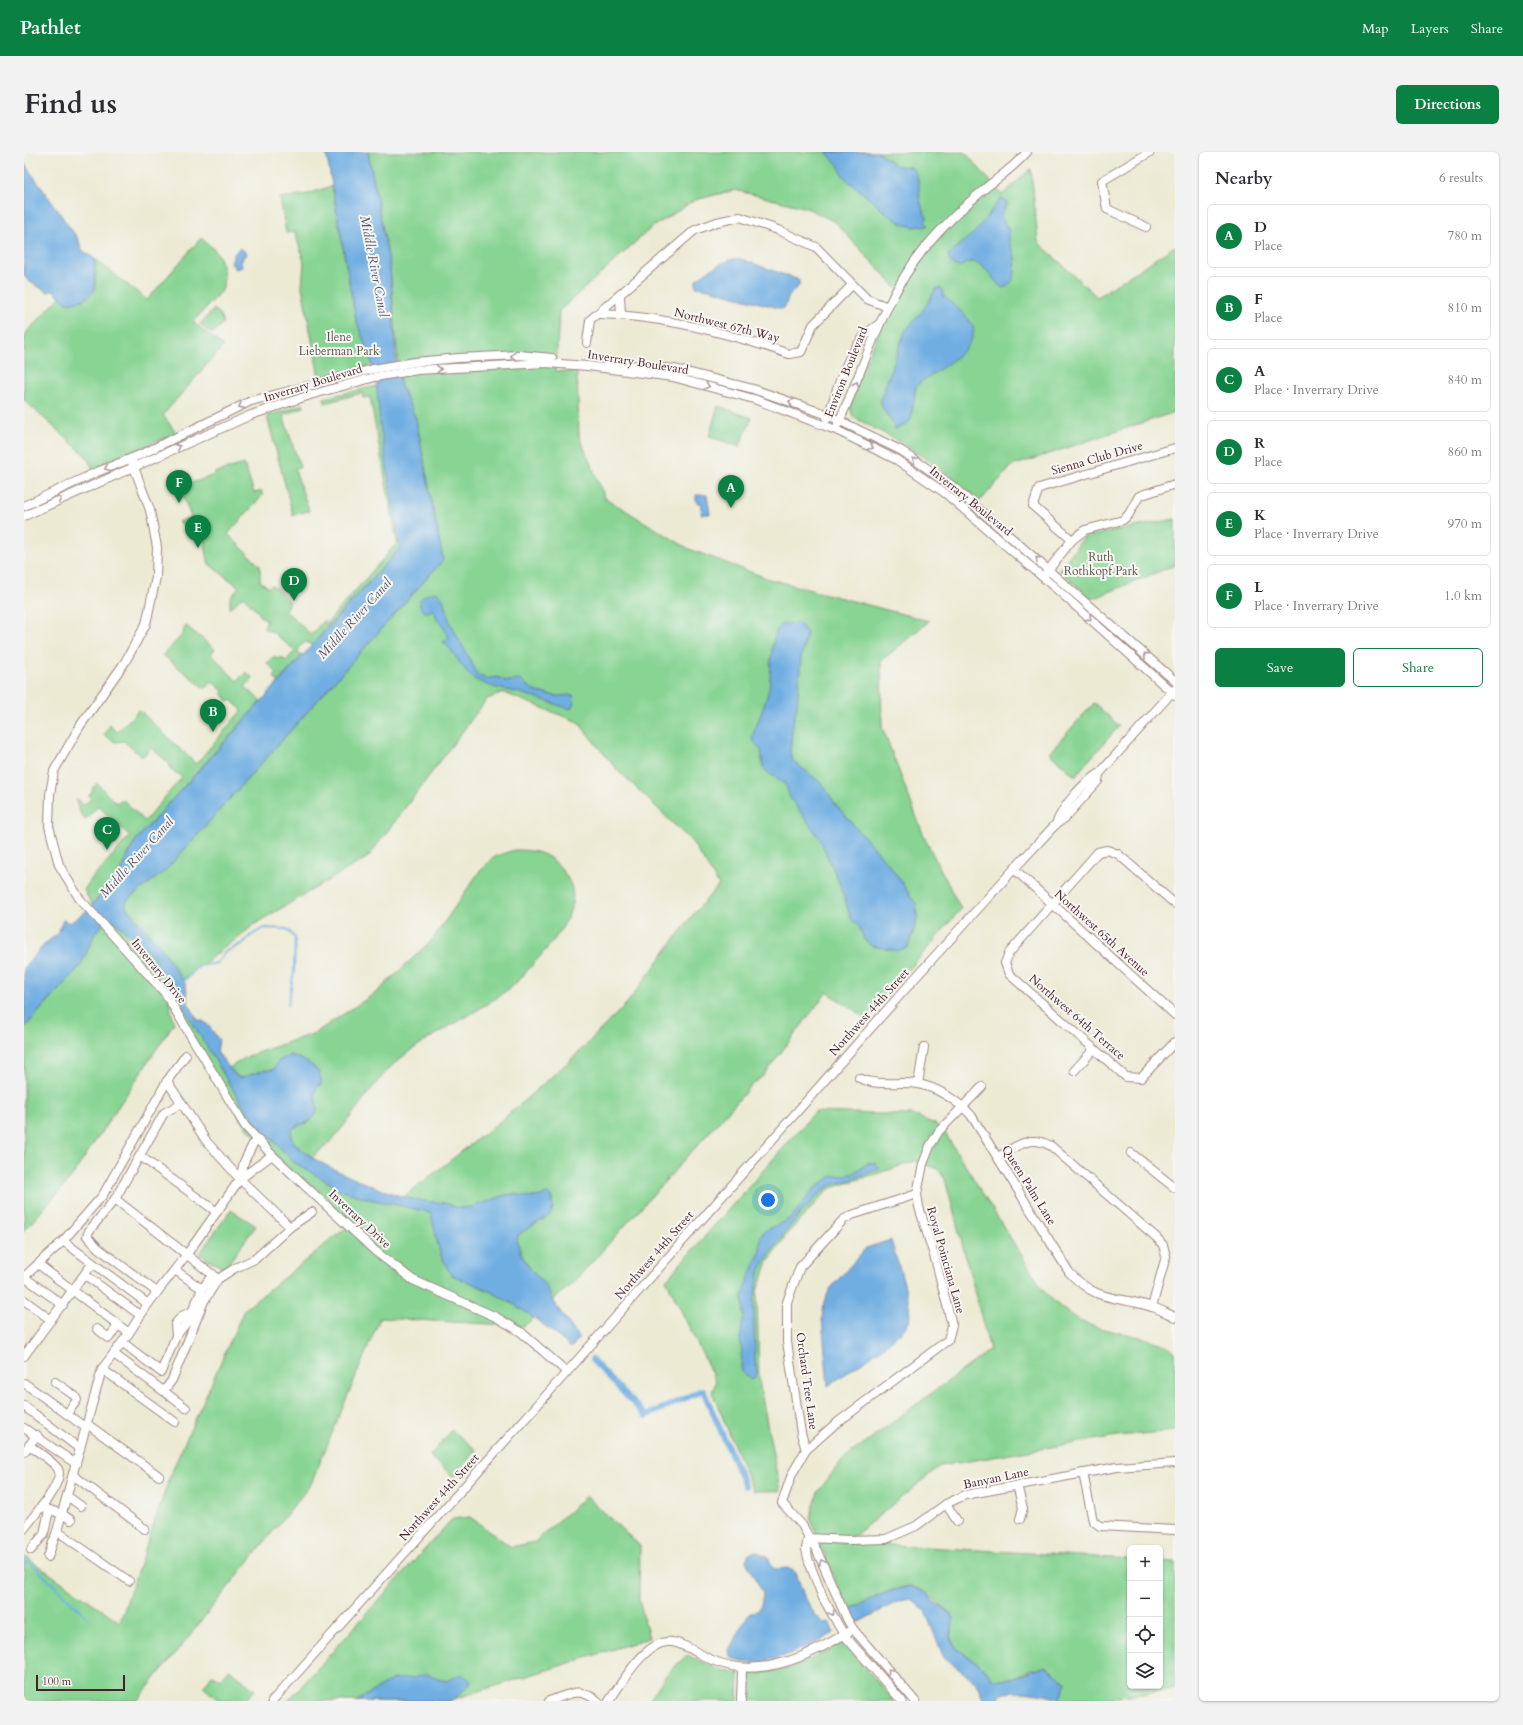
<!DOCTYPE html>
<meta charset="utf-8">
<style>
:root{--surface:#fff;--page:#f2f2f3;--text:#2b2b33;--muted:#7c7c81;--line:#e1e1e2;--accent:#0b8043}
body{margin:0;font-family:Cardo,serif;background:var(--page);color:var(--text)}
.controls{position:absolute;right:12px;bottom:12px;display:grid;overflow:hidden;border-radius:6px;box-shadow:0 1px 3px #0004}
.controls button{width:36px;height:36px;display:grid;place-items:center;padding:0;border:0;border-bottom:1px solid var(--line);background:var(--surface);color:var(--text);font:20px sans-serif}
.scale{position:absolute;left:12px;bottom:10px;width:89px;box-sizing:border-box;padding-left:4px;border:2px solid #4a1f2b;border-top:0;font-size:11px;line-height:14px;white-space:nowrap;color:#4a1f2b;-webkit-text-stroke:3px #f6f6f2;paint-order:stroke}
.you{position:absolute;left:744px;top:1048px;width:14px;height:14px;margin:-10px;border:3px solid #fff;border-radius:50%;background:#1a73e8;box-shadow:0 0 0 6px #1a73e833}
.badge{display:grid;place-items:center;width:26px;height:26px;border-radius:50%;background:var(--accent);color:#fff;font-size:13px;font-weight:700}
.pin{position:absolute;translate:-50% -33px;filter:drop-shadow(0 1px 2px #0008)}
.pin::after{content:'';position:absolute;top:21px;width:14px;height:12px;background:inherit;clip-path:polygon(0 0,100% 0,50% 100%)}
.list{margin:0;padding:0;list-style:none}
h2{display:flex;justify-content:space-between;align-items:center;height:52px;margin:0;padding:0 16px;font-size:17px}
h2 small{font-size:13px;font-weight:400;color:var(--muted)}
.list li{display:grid;grid-template-columns:26px 1fr auto;gap:12px;align-items:center;box-sizing:border-box;height:64px;margin:0 8px 8px;padding:0 8px;border:1px solid var(--line);border-radius:6px}
.list b{display:block;font-size:15px;white-space:nowrap}
.list p{margin:0;font-size:13px;white-space:nowrap;color:var(--muted)}
.list em{font-size:13px;font-style:normal;color:var(--muted)}
.actions{display:flex;gap:8px;padding:12px 16px}
.actions a{flex:1;padding:9px 0;border:1px solid var(--accent);border-radius:6px;text-align:center;font-size:14px;color:var(--accent)}
.actions .main{background:var(--accent);color:#fff}
.icon{flex:none;width:22px;height:22px;fill:none;stroke:currentColor;stroke-width:2;stroke-linecap:round;stroke-linejoin:round}
.map{position:relative;flex:none;width:1151px;height:1549px;overflow:hidden;border-radius:6px}
header{display:flex;align-items:center;gap:24px;box-sizing:border-box;height:56px;padding:0 20px;background:var(--accent);color:#fff}
header strong{font-size:19px}
nav{display:flex;gap:22px;margin-inline-start:auto;font-size:14px}
.intro{display:flex;align-items:center;justify-content:space-between;box-sizing:border-box;height:96px;padding:0 24px}
h1{margin:0;font-size:28px}
.button{padding:10px 18px;border-radius:6px;background:var(--accent);color:#fff;font-size:14px;font-weight:700}
main{display:flex;gap:24px;padding:0 24px}
aside{flex:1;background:var(--surface);border-radius:6px;box-shadow:0 1px 3px #0004}
.map>svg:first-child{display:block}
</style>
<header>
<strong>Pathlet</strong>
<nav><a>Map</a><a>Layers</a><a>Share</a></nav>
</header>
<div class="intro"><h1>Find us</h1><a class="button">Directions</a></div>
<main>
<div class="map">
<svg width="1151" height="1549" viewBox="0 0 1151 1549">
<rect width="100%" height="100%" fill="#f6f6f2"/>
<filter id="ink" filterUnits="userSpaceOnUse"><feTurbulence type="fractalNoise" baseFrequency=".025" numOctaves="2"/><feDisplacementMap in="SourceGraphic" scale="8" xChannelSelector="R" yChannelSelector="G"/><feConvolveMatrix kernelMatrix="1 2 1 2 8 2 1 2 1" color-interpolation-filters="sRGB"/></filter>
<filter id="wash" filterUnits="userSpaceOnUse"><feTurbulence type="fractalNoise" baseFrequency=".012" numOctaves="4" result="noise"/><feDisplacementMap in="SourceGraphic" scale="16" xChannelSelector="R" yChannelSelector="G"/><feGaussianBlur stdDeviation="0.9" result="paint"/><feColorMatrix in="noise" values="0 0 0 0 0 0 0 0 0 0 0 0 0 0 0 0 0 1.4 0 .05"/><feComposite in="paint" operator="in"/></filter>
<g filter="url(#wash)">
<rect width="100%" height="100%" fill="#edead4"/>
<g fill="#87d493" stroke="#687a5f" fill-rule="evenodd">
<path d="M344,0H941L978,43L1007,17L1014,90L1073,145L1151,94V260L988,314L956,349L926,324L880,292L829,265L826,256L838,217L874,138L811,70L783,56L711,38L671,48L627,76L535,159L532,219L553,220L555,284L581,346L665,397L745,427L905,469L857,509L858,575L901,687L937,757L843,867L803,840L739,924L728,933L549,1131L500,1174L356,1166L287,1332L113,1549H0V1404L96,1470L148,1319L220,1158L324,1074L221,974L144,847L150,871L46,1027L0,1079V876L57,813L71,781L83,768H89L102,749L142,718L419,408L392,267L376,232L366,115ZM480,541L554,570L589,613L668,690L695,733L668,764L604,850L550,905L479,967L376,1048L322,1034L243,979L179,884L152,833L234,770L344,705L463,547Z"/>
<polygon points="308,34 332,168 351,213 295,225 278,135 280,110 271,80 262,81 256,46 284,42"/>
<polygon points="177,86 191,98 196,106 200,122 199,137 169,170 199,194 139,263 152,281 69,317 62,304 0,248 0,183 36,145 42,151 71,138 71,107 123,148"/>
<polygon points="190,157 196,162 199,171 188,182 176,172"/>
<polygon points="353,234 376,396 304,474 303,471 373,391 346,245 339,246 338,241 301,251 300,246"/>
<polygon points="279,252 280,255 259,263 276,315 271,317 285,359 269,363 243,264"/>
<polygon points="694,254 728,266 715,295 685,284"/>
<polygon points="220,312 230,341 238,339 238,344 204,382 236,414 236,429 245,436 248,433 266,450 261,458 287,483 300,468 303,476 288,493 281,490 275,495 274,501 278,504 254,530 250,525 253,521 243,511 250,504 254,507 257,505 262,509 271,499 250,481 239,476 242,472 242,468 235,463 235,461 219,444 206,457 206,446 215,435 185,412 177,374 163,380 158,372 154,370 167,365 156,335 188,324 191,321"/>
<polygon points="1151,367 1151,413 1068,447 1035,418 1060,385"/>
<path d="M161,473L191,497L187,502L213,529L222,520L229,526L221,535L237,549L111,689L94,723L68,753L60,738L68,726L106,684L74,654L61,668L54,657L52,647L60,653L67,646L65,644L69,639L68,637L73,631C80,638 85,646 93,651L98,647L121,669L158,625L147,617L145,611L127,596L118,605L100,589L91,590L80,583L86,573L93,580L115,558L172,612L218,558L207,548L205,550L198,541L199,539L188,529L181,537L139,503L159,482Z"/>
<polygon points="1070,551 1095,574 1051,624 1025,601"/>
<path d="M490,698C515,698 529,702 543,725C562,755 529,790 509,812C502,820 495,829 486,836C450,864 407,880 372,910C345,934 328,968 302,994C298,998 292,1001 288,1005C270,991 251,979 286,970L293,956L290,942L294,933H297C299,915 280,908 266,903L255,909L249,918C237,918 228,924 216,926L205,916L224,904L291,881L353,840L408,788L457,717L469,705Z"/>
<path d="M791,960L889,963L911,972L921,981L1019,1138C1033,1153 1051,1170 1072,1175C1099,1183 1127,1183 1151,1200V1279L1093,1284L916,1314L830,1384L793,1383L786,1366L794,1340L819,1307L966,1198L921,1027L914,1017L892,1009L805,1037L763,1082L743,1112L733,1140L735,1229L756,1339H729L688,1240L692,1230L642,1128Z"/>
<polygon points="207,1058 232,1074 200,1117 175,1102"/>
<polygon points="428,1278 452,1298 430,1325 406,1304"/>
<polygon points="562,1344 616,1394 615,1448 625,1486 424,1549 264,1549 428,1367 446,1365 487,1395 511,1390"/>
<path d="M801,1389L1106,1407V1534H1136V1409L1151,1410V1536C1114,1544 1072,1549 1035,1547L1039,1542L1009,1517L988,1526L970,1528L954,1511L931,1495L927,1487L929,1467L926,1461L898,1438L886,1434L880,1435L863,1440L824,1458L796,1392Z"/>
<path d="M819,1490L870,1549H721L722,1524C732,1518 742,1521 753,1519C776,1515 798,1501 819,1490Z"/>
<polygon points="663,1503 694,1517 715,1521 714,1549 625,1549 642,1523"/>
<polygon points="205,1517 231,1538 220,1549 196,1549 179,1535 188,1523 195,1528"/>
</g>
<g fill="#6faee2" stroke="#5c6686">
<path d="M302,0H344L366,115L373,220L376,232L392,267L419,408L142,718L102,749V755L136,794L162,833L164,851L174,868C184,868 189,881 195,888L193,900L211,923L216,926L240,918H249L255,909L266,903C280,908 299,915 297,933H294C286,944 296,952 292,962C286,975 265,970 267,984C269,1006 367,1043 388,1047C399,1050 410,1049 421,1051C426,1053 433,1056 438,1056C454,1055 467,1047 482,1043C491,1040 500,1045 509,1045C514,1045 519,1043 524,1042L528,1046L529,1056L526,1063L494,1083L493,1089L497,1102L507,1118L521,1133L530,1151L555,1186L547,1196C510,1162 474,1140 427,1123L416,1102L407,1062L401,1059L349,1048L319,1039L271,1011L237,976L217,951L128,804L89,768H83L71,781L57,813L0,876V815L20,793L34,781L39,768L46,771L65,757L94,723L111,689L376,396L356,274L352,223L332,168Z"/>
<path d="M802,0H854L873,14L887,15C900,25 891,51 903,65L901,70L904,73L901,75L896,74L890,75L878,72L861,60L819,24L814,13Z"/>
<polygon points="0,11 54,87 58,98 71,107 71,138 60,148 42,151 29,138 24,140 4,129 0,123"/>
<path d="M977,46L983,49V53L977,63C978,70 983,73 985,80C986,83 985,86 985,89C986,93 989,97 990,101C993,112 993,133 978,136C970,130 959,108 946,110C943,111 938,114 934,115C928,112 925,110 924,103L953,78Z"/>
<polygon points="215,96 223,101 217,108 218,115 212,117 207,111 210,102"/>
<path d="M709,107H717L775,128V134L765,143L761,155L758,157L685,137L672,135V128C684,118 695,112 709,107Z"/>
<path d="M916,136L919,139V143C927,151 939,160 946,169C964,195 907,220 892,234L887,267L882,273L871,277C868,267 855,258 857,246L881,179L900,157L912,137Z"/>
<polygon points="672,343 683,343 686,362 677,362 678,352 672,350"/>
<path d="M409,440L414,441L419,447L426,471L454,523L462,527L473,525L482,529L496,528L512,540L533,544L549,543L550,550L547,557C532,553 518,547 503,543C484,537 464,537 448,525C436,515 431,499 419,490L425,486L417,471L413,468L411,461L408,458L404,460H400L396,455V448L400,444Z"/>
<path d="M775,471L783,481L777,506L773,554L769,571L766,600L768,608L797,631L813,654L868,716L892,752L894,765L884,795L873,799L859,796L848,794L840,788L836,776L827,767L816,733L796,687L766,646L762,634L758,629L744,621L739,616L737,598L729,589L728,585C733,571 740,556 744,541C749,520 743,490 757,472Z"/>
<polygon points="844,1011 851,1011 857,1016 824,1029 807,1033 796,1041 775,1063 754,1090 736,1117 730,1149 731,1208 733,1221 729,1228 721,1224 718,1220 717,1215 718,1201 716,1187 720,1162 719,1144 724,1128 736,1100 736,1087 739,1080 767,1066 789,1038 806,1025 828,1022"/>
<path d="M867,1088C871,1104 890,1155 885,1169C881,1184 820,1222 804,1234L798,1167L800,1150L806,1137L842,1096Z"/>
<path d="M731,1399L743,1404L749,1417L765,1416L772,1421L780,1444L792,1464L800,1471L805,1470L810,1481C787,1493 730,1524 706,1504L705,1498L725,1462L735,1457L738,1450L739,1441L722,1409L724,1403Z"/>
<path d="M886,1434L904,1442L908,1449L926,1461L929,1467L927,1487L931,1495L954,1511L970,1528L988,1526L1021,1515L1043,1530L1039,1542L1035,1547C1016,1541 995,1538 975,1542L977,1549H960L951,1529L920,1506L901,1459L887,1447L875,1449L833,1471L824,1458L863,1440Z"/>
<polygon points="403,1522 422,1529 438,1522 447,1529 445,1534 427,1549 333,1549 369,1527 389,1526"/>
</g>
<g fill="none" stroke-linecap="round" stroke-linejoin="round">
<g stroke="#6faee2" stroke-width="2">
<polyline points="159,830 175,814 193,811 200,801 219,791 226,784 240,776 263,777 271,786 270,819 264,853"/>
<polyline points="0,1408 11,1415 63,1465"/>
</g>
<polyline stroke="#6faee2" stroke-width="6" points="568,1208 622,1264 679,1238 721,1334"/>
</g>
</g>
<g filter="url(#ink)">
<g fill="none" stroke-linecap="round" stroke-linejoin="round">
<defs>
<g id="minor">
<polyline points="1122,75 1083,57 1078,29 1126,0"/>
<polyline points="596,144 597,163"/>
<path d="M575,162C639,164 705,181 765,202L777,200L789,173L828,133"/>
<polyline points="563,191 566,168 671,78 693,70 716,65 754,78 792,95 843,147 864,155"/>
<polyline points="584,211 651,217 729,237 804,263 878,299 927,333 1151,529"/>
<path d="M803,267C815,234 823,192 855,172"/>
<path d="M814,272C841,214 858,149 899,98C918,75 941,53 964,34C978,23 991,14 1003,0"/>
<polyline points="108,310 126,358 133,395 132,425 122,472 101,510 56,574 30,619 26,642 25,674 35,713 55,746 141,841 221,974 248,1003 351,1099 389,1128 472,1165 497,1180 543,1220"/>
<polyline points="0,354 73,320 118,302 227,249 349,217 391,210 435,206 495,203 528,206"/>
<polyline points="0,364 227,263 286,243 351,225 393,218 522,211 564,214 649,225 730,247 812,278 873,308 921,341 1036,440 1151,543"/>
<polyline points="1048,388 1009,354 1015,336 1151,296"/>
<polyline points="1022,421 1048,388 1061,378 1099,368 1105,362 1115,344 1151,332"/>
<path d="M1032,672C1039,654 1058,631 1075,622L1151,537"/>
<polyline points="990,717 1151,863"/>
<polyline points="1151,752 1094,702 1083,698 1074,700 985,801 981,811 985,822 1102,925 1117,926 1151,890"/>
<polyline points="1050,919 1070,897"/>
<path d="M835,926C854,935 874,929 894,932C915,936 933,949 947,963L1045,1120C1074,1152 1093,1143 1128,1155C1136,1157 1144,1162 1151,1165"/>
<polyline points="143,929 162,903"/>
<polyline points="894,932 900,895"/>
<polyline points="1107,1001 1151,1036"/>
<polyline points="116,1004 193,1060"/>
<path d="M974,1005C993,994 1005,982 1027,994L1133,1086L1139,1093L1142,1104L1128,1155"/>
<polyline points="216,1027 248,1003"/>
<polyline points="91,1047 194,1127"/>
<polyline points="266,1075 288,1060"/>
<polyline points="39,1089 0,1125 39,1153"/>
<polyline points="14,1112 105,1181"/>
<polyline points="151,1118 178,1137 189,1122"/>
<polyline points="61,1123 116,1163"/>
<polyline points="133,1140 74,1096 63,1084 65,1079 91,1047 140,961 158,951"/>
<polyline points="0,1148 27,1168"/>
<polyline points="124,1152 39,1089 79,1043 143,929 183,990 216,1027 266,1075 231,1107 211,1116 194,1127 180,1149 148,1228 140,1239"/>
<polyline points="73,1177 85,1186 94,1173"/>
<polyline points="152,1184 151,1172 158,1164 167,1160"/>
<polyline points="98,1190 137,1220 152,1184 164,1169 178,1137"/>
<polyline points="90,1202 162,1256"/>
<polyline points="0,1204 68,1112"/>
<polyline points="78,1217 151,1270"/>
<polyline points="31,1230 51,1244 53,1248 43,1262"/>
<polyline points="0,1231 62,1276"/>
<polyline points="0,1254 56,1297"/>
<polyline points="63,1272 135,1324"/>
<polyline points="0,1276 52,1312"/>
<path d="M5,1293C12,1299 30,1310 34,1317C39,1326 23,1348 17,1355"/>
<polyline points="782,1298 777,1281 763,1190 763,1150 776,1115 819,1068 828,1063 893,1042"/>
<polyline points="0,1300 13,1283"/>
<polyline points="1059,1321 1069,1369 1076,1374 1151,1378"/>
<polyline points="49,1323 121,1377"/>
<polyline points="993,1333 999,1356 996,1367"/>
<polyline points="43,1344 57,1354"/>
<polyline points="922,1352 933,1369"/>
<polyline points="0,1377 17,1355 38,1362 47,1368"/>
<polyline points="33,1379 105,1429"/>
<polyline points="784,1386 826,1388 862,1387 892,1374 922,1352 941,1343 1093,1315 1151,1311"/>
<polyline points="784,1386 782,1397 785,1410 799,1446 820,1483 878,1549"/>
<polyline points="7,1398 20,1382 25,1358"/>
<polyline points="24,1405 33,1379 78,1217 103,1184 124,1152 163,1102 216,1027 220,1010 232,986"/>
<polyline points="248,1549 543,1220 892,825 990,717 1031,673 1041,666 1074,629 1075,622"/>
<path d="M525,1549C547,1542 553,1534 574,1549"/>
<path d="M585,1549C598,1531 619,1492 643,1490C655,1488 676,1503 688,1508C736,1529 788,1503 829,1477"/>
<polyline points="717,1549 718,1517"/>
<polyline points="891,1549 829,1477 823,1467 793,1399 778,1373 758,1351 768,1322 782,1298 810,1273 924,1188 928,1173 912,1110 895,1055 893,1042 899,1012 906,994 915,979 958,935"/>
</g>
</defs>
<use href="#minor" stroke="#9c8480" stroke-width="10"/>
<use href="#minor" stroke="#fff" stroke-width="8"/>
</g>
<defs><path id="oneway-chevron" d="M-2-3.5L2.5 0L-2 3.5" fill="none" stroke-width="1.6" stroke-linecap="round" stroke-linejoin="round"/></defs>
<g stroke="#ae9aa0">
<use href="#oneway-chevron" transform="translate(489 204) rotate(178)"/>
<use href="#oneway-chevron" transform="translate(415 217) rotate(-3)"/>
<use href="#oneway-chevron" transform="translate(832 232) rotate(-67)"/>
<use href="#oneway-chevron" transform="translate(683 234) rotate(15)"/>
<use href="#oneway-chevron" transform="translate(767 250) rotate(-161)"/>
<use href="#oneway-chevron" transform="translate(217 254) rotate(154)"/>
<use href="#oneway-chevron" transform="translate(154 295) rotate(-24)"/>
<use href="#oneway-chevron" transform="translate(847 295) rotate(26)"/>
<use href="#oneway-chevron" transform="translate(891 308) rotate(-145)"/>
<use href="#oneway-chevron" transform="translate(83 316) rotate(158)"/>
<use href="#oneway-chevron" transform="translate(35 347) rotate(-25)"/>
<use href="#oneway-chevron" transform="translate(1014 407) rotate(-139)"/>
<use href="#oneway-chevron" transform="translate(1065 466) rotate(42)"/>
<use href="#oneway-chevron" transform="translate(1122 503) rotate(-138)"/>
<use href="#oneway-chevron" transform="translate(798 1410) rotate(-114)"/>
<use href="#oneway-chevron" transform="translate(808 1461) rotate(60)"/>
<use href="#oneway-chevron" transform="translate(866 1519) rotate(-131)"/>
</g>
</g>
<g text-anchor="middle" stroke-width="4" stroke-linejoin="round" paint-order="stroke">
<g font-size="12" fill="#4a1f2b" stroke="#f6f6f2">
<text transform="translate(703 173) rotate(14)" y="4">Northwest 67th Way</text>
<text transform="translate(614 210) rotate(9)" y="4">Inverrary Boulevard</text>
<text transform="translate(822 220) rotate(-68)" y="4">Environ Boulevard</text>
<text transform="translate(289 231) rotate(-17)" y="4">Inverrary Boulevard</text>
<text transform="translate(1073 306) rotate(-16)" y="4">Sienna Club Drive</text>
<text transform="translate(947 349) rotate(39)" y="4">Inverrary Boulevard</text>
<text transform="translate(1078 781) rotate(42)" y="4">Northwest 65th Avenue</text>
<text transform="translate(135 819) rotate(51)" y="4">Inverrary Drive</text>
<text transform="translate(845 860) rotate(-48)" y="4">Northwest 44th Street</text>
<text transform="translate(1053 865) rotate(41)" y="4">Northwest 64th Terrace</text>
<text transform="translate(1005 1033) rotate(58)" y="4">Queen Palm Lane</text>
<text transform="translate(336 1067) rotate(43)" y="4">Inverrary Drive</text>
<text transform="translate(630 1103) rotate(-49)" y="4">Northwest 44th Street</text>
<text transform="translate(922 1108) rotate(74)" y="4">Royal Poinciana Lane</text>
<text transform="translate(783 1229) rotate(82)" y="4">Orchard Tree Lane</text>
<text transform="translate(972 1326) rotate(-12)" y="4">Banyan Lane</text>
<text transform="translate(415 1345) rotate(-48)" y="4">Northwest 44th Street</text>
</g>
<g font-size="12" fill="#5c554a" stroke="#f6f6f2">
<text x="315" y="189">Ilene<tspan x="315" dy="14">Lieberman Park</tspan></text>
<text x="1077" y="409">Ruth<tspan x="1077" dy="14">Rothkopf Park</tspan></text>
</g>
<g font-size="13" font-style="italic" fill="#57516b" stroke="#f6f6f2">
<text transform="translate(351 114) rotate(79)" y="5">Middle River Canal</text>
<text transform="translate(330 466) rotate(-48)" y="5">Middle River Canal</text>
<text transform="translate(112 705) rotate(-48)" y="5">Middle River Canal</text>
</g>
</g>
</svg>
<div class="controls">
<button>+</button>
<button>−</button>
<button><svg class="icon" aria-label="locate" viewBox="0 0 24 24"><circle cx="12" cy="12" r="6"/><path d="M12 2v4M12 18v4M2 12h4M18 12h4"/></svg></button>
<button><svg class="icon" aria-label="layers" viewBox="0 0 24 24"><path d="M12 4l9 5-9 5-9-5zM3 14l9 5 9-5"/></svg></button>
</div>
<div class="scale">100 m</div>
<div class="you"></div>
<div class="pin badge" style="left:707px;top:356px">A</div>
<div class="pin badge" style="left:189px;top:580px">B</div>
<div class="pin badge" style="left:83px;top:698px">C</div>
<div class="pin badge" style="left:270px;top:449px">D</div>
<div class="pin badge" style="left:174px;top:396px">E</div>
<div class="pin badge" style="left:155px;top:351px">F</div>
</div>
<aside>
<h2>Nearby<small>6 results</small></h2>
<ul class="list">
<li><span class="badge">A</span><div><b>D</b><p>Place</p></div><em>780 m</em></li>
<li><span class="badge">B</span><div><b>F</b><p>Place</p></div><em>810 m</em></li>
<li><span class="badge">C</span><div><b>A</b><p>Place · Inverrary Drive</p></div><em>840 m</em></li>
<li><span class="badge">D</span><div><b>R</b><p>Place</p></div><em>860 m</em></li>
<li><span class="badge">E</span><div><b>K</b><p>Place · Inverrary Drive</p></div><em>970 m</em></li>
<li><span class="badge">F</span><div><b>L</b><p>Place · Inverrary Drive</p></div><em>1.0 km</em></li>
</ul>
<div class="actions"><a class="main">Save</a><a>Share</a></div>
</aside>
</main>
